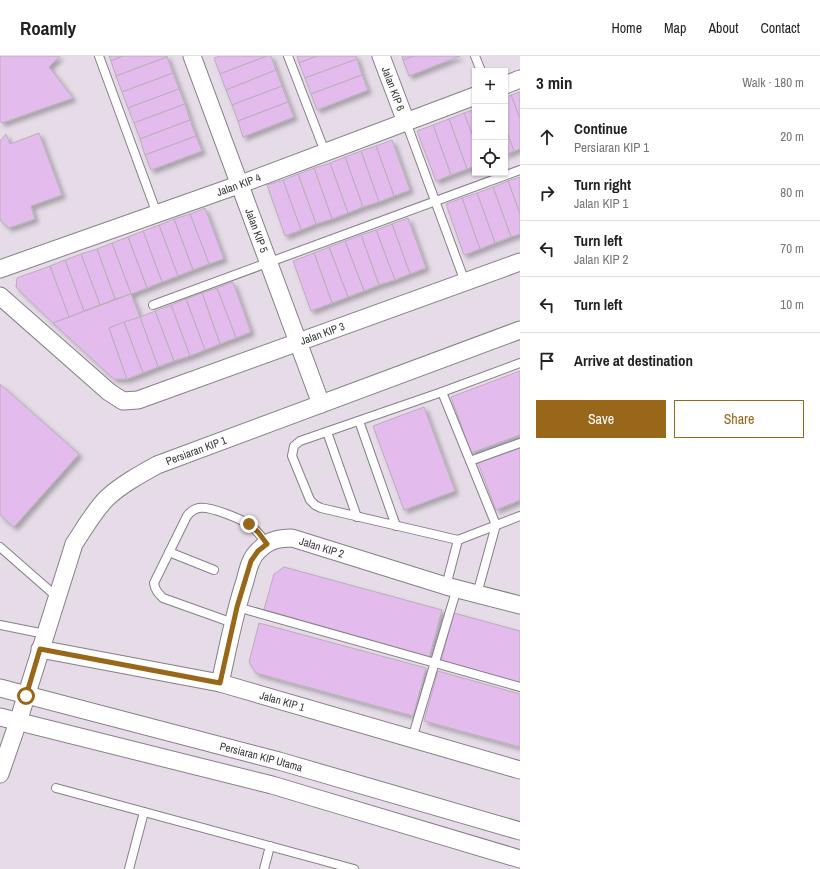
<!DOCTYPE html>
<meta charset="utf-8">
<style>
:root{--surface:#fff;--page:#f6f6f6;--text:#222;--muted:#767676;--line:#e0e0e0;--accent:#986719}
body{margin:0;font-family:"Archivo Narrow",sans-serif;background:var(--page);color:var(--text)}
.controls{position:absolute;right:12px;top:12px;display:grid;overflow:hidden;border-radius:0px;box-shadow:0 1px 3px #0004}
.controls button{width:36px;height:36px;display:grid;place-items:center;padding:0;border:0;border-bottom:1px solid var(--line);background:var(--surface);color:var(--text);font:20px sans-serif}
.stop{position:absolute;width:12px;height:12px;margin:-9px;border:3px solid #986719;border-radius:50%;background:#fff}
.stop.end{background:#986719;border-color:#fff;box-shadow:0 1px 4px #0008}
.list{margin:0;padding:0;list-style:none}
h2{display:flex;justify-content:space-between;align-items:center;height:52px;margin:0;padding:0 16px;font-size:17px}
h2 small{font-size:13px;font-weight:400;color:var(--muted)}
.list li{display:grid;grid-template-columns:26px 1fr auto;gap:12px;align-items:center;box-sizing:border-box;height:56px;padding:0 16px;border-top:1px solid var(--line)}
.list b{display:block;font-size:15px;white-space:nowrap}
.list p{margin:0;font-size:13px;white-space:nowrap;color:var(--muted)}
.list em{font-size:13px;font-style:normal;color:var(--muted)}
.actions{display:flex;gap:8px;padding:12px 16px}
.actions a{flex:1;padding:9px 0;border:1px solid var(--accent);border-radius:0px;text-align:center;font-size:14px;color:var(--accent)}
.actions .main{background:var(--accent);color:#fff}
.icon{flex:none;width:22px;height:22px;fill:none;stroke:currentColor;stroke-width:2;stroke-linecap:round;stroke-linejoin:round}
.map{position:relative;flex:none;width:520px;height:813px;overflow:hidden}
header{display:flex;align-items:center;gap:24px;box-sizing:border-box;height:56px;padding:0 20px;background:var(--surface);border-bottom:1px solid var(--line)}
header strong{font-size:19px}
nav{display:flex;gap:22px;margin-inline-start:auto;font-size:14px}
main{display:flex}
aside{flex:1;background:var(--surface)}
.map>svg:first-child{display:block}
</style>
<header>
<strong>Roamly</strong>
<nav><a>Home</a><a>Map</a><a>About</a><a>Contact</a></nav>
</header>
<main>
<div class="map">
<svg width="520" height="813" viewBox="0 0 520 813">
<defs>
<filter id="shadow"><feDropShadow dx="3.5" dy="3.5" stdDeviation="2" flood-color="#0004"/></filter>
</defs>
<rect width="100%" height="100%" fill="#e5dce7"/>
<g fill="#e4bbed" stroke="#b8afb9" filter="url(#shadow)">
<polygon points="0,0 60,0 49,11 73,42 2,67 0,65"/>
<polygon points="109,0 123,0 111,5"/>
<polygon points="123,0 167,0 167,1 116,20 111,5"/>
<polygon points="220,0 267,0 220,18 214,2"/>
<polygon points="267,0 271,0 276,14 226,34 220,18"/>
<polygon points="297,0 317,0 299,7"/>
<polygon points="317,0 356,0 357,3 305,22 299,7"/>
<polygon points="402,0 414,0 403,4"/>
<polygon points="414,0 460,0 409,20 403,4"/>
<polygon points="167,1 173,17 122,36 116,20"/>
<polygon points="357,3 362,19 311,38 305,22"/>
<polygon points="276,14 282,30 232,49 226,34"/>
<polygon points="173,17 179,33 128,52 122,36"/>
<polygon points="362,19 368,34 317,54 311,38"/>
<polygon points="282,30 288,46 238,65 232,49"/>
<polygon points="179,33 185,48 134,67 128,52"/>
<polygon points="520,36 520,63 511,39"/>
<polygon points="511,39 520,63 520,93 514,95 505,71 505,42"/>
<polygon points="288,46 294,61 243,81 238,65"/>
<polygon points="185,48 190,64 140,83 134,67"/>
<polygon points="475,53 475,86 464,57"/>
<polygon points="464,57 475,86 475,110 467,113 449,63"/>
<polygon points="449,63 467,113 451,119 433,69"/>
<polygon points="190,64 196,80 145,99 140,83"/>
<polygon points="433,69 451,119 436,125 417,75"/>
<polygon points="505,71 514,95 505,99"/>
<polygon points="39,77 62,139 31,150 35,163 9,172 0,164 0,85 6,78 10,88"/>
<polygon points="196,80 202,95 151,114 145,99"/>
<polygon points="392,84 410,134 394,140 376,90"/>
<polygon points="376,90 394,140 379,146 361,95"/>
<polygon points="361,95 379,146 363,151 345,101"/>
<polygon points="345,101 363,151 348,157 330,107"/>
<polygon points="330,107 348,157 332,163 314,112"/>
<polygon points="314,112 332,163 316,168 298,118"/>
<polygon points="298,118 316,168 301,174 283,124"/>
<polygon points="520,121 520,158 508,125"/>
<polygon points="283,124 301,174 285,180 267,129"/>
<polygon points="508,125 520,158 520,178 511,181 493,131"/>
<polygon points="493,131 511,181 495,187 477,137"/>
<polygon points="477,137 495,187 480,193 462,142"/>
<polygon points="462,142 480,193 464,199 446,148"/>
<polygon points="205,152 224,203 209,208 190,158"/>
<polygon points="190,158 209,208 193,214 174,163"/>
<polygon points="408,162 426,212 410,218 392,168"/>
<polygon points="174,163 193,214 178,220 159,169"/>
<polygon points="392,168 410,218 395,224 376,174"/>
<polygon points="159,169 178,220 162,226 143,175"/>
<polygon points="376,174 395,224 379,229 361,179"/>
<polygon points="143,175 162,226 147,232 128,181"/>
<polygon points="361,179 379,229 364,235 345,185"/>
<polygon points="128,181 147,232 131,238 112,187"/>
<polygon points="345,185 364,235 348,241 329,191"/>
<polygon points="112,187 131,238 115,243 97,193"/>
<polygon points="329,191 348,241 332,247 314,197"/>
<polygon points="97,193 115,243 100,249 81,198"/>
<polygon points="314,197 332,247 311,255 293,205"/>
<polygon points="81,198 100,249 84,255 65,204"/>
<polygon points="65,204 84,255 69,261 50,210"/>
<polygon points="50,210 69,261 53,267 16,231 17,222"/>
<polygon points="233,226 251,276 236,282 217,232"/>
<polygon points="217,232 236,282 220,288 202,237"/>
<polygon points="202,237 220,288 205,294 186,243"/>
<polygon points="131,238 140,261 109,272 127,323 114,323 53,267"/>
<polygon points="186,243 205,294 190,300 171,249"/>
<polygon points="171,249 190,300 174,305 155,255"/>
<polygon points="155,255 174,305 158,311 140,261"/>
<polygon points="140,261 158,311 143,317 124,266"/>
<polygon points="124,266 143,317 127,323 109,272"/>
<polygon points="520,315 520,379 471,397 451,341"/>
<polygon points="0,328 79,398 14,471 0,459"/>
<polygon points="424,351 455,435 404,454 373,370"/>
<polygon points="520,387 520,444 496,454 477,404"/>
<polygon points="284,511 442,554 429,602 263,557 274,518"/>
<polygon points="454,557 520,575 520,627 441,605"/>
<polygon points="259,567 426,612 413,660 256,617 249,606"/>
<polygon points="438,615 520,638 520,691 424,665"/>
</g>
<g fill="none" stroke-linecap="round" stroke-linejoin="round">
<defs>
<g id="service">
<polyline points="99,0 157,158"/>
<polyline points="288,0 325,96"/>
<polyline points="475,0 481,15"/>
<polyline points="406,66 465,226"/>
<polyline points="153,249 520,114"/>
<polyline points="520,307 442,336 300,385 294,390 292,400 310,444 315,449 321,452 458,484 520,460"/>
<polyline points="442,336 496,469 477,538"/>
<polyline points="359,365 396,470"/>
<polyline points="327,376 357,461"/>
<polyline points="470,405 520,387"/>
<polyline points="0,491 57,541"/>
<polyline points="169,496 214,514"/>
<polyline points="446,530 458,484"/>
<polyline points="237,551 520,631"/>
<path d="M233,567L163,542C158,537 155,534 154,527L187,460C190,456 194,453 199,452C210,450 241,463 250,469C257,475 262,481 267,488"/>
<polyline points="0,569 45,578"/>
<polyline points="412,683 457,532"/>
<polyline points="56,732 354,813"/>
<polyline points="129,813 144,756"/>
<polyline points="264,813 270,790"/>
</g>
<g id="minor">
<path id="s1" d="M192,0L321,348"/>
<path id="s2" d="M381,0L406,66"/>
<polyline points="505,29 520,23"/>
<path id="s3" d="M0,213L241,128L475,40"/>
<path id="s4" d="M0,240L109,336L123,345L138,344L520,206"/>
<path id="s5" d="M40,593L220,627L520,714"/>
<path id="s6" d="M220,627C228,592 234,558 245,525C248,514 250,502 259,494C269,484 279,482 292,482L446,530L520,549"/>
<path id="s7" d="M0,632L279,705L520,775"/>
<polyline points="0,661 272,729 520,803"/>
<path id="s8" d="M0,718L18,666L74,488C84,473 94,455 107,442C121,429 139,419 157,409L520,274"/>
</g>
</defs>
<use href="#service" stroke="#867e88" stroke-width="10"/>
<use href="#minor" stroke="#867e88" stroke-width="19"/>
<use href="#service" stroke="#fff" stroke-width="8"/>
<use href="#minor" stroke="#fff" stroke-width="17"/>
</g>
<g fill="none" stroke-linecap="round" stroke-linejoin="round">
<polyline stroke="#986719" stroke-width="5" points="26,640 40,593 220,627 237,551 251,505 258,495 267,488 258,476 249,468"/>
</g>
<g text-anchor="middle" stroke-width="3.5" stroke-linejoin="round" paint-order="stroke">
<g font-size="11" fill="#39363a" stroke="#e5dce7">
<text dy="4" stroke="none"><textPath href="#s2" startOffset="35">Jalan KIP 6</textPath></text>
<text dy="4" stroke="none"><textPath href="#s3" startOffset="253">Jalan KIP 4</textPath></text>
<text dy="4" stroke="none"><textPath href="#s1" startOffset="186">Jalan KIP 5</textPath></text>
<text dy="4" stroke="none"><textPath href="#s4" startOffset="373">Jalan KIP 3</textPath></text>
<text dy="4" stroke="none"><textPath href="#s8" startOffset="400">Persiaran KIP 1</textPath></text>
<text dy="4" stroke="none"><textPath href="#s6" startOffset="207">Jalan KIP 2</textPath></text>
<text dy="4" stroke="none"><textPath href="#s5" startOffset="248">Jalan KIP 1</textPath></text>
<text dy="4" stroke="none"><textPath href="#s7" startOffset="270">Persiaran KIP Utama</textPath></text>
</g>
</g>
</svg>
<div class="controls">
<button>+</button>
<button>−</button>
<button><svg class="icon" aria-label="locate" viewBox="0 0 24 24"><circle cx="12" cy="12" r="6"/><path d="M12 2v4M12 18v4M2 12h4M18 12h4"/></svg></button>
</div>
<div class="stop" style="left:26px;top:640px"></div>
<div class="stop end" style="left:249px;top:468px"></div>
</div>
<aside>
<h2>3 min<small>Walk · 180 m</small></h2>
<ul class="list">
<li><svg class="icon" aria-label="ahead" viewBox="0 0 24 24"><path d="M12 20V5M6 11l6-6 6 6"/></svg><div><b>Continue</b><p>Persiaran KIP 1</p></div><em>20 m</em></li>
<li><svg class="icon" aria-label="right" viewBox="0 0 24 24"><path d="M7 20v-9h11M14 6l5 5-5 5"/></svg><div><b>Turn right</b><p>Jalan KIP 1</p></div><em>80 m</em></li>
<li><svg class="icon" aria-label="left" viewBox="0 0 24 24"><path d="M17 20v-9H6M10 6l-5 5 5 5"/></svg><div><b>Turn left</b><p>Jalan KIP 2</p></div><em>70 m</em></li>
<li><svg class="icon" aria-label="left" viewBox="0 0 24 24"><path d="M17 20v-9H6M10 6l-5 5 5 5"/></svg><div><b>Turn left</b></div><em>10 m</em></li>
<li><svg class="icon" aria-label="arrive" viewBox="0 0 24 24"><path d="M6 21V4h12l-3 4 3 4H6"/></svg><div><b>Arrive at destination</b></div></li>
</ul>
<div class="actions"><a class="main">Save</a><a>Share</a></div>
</aside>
</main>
